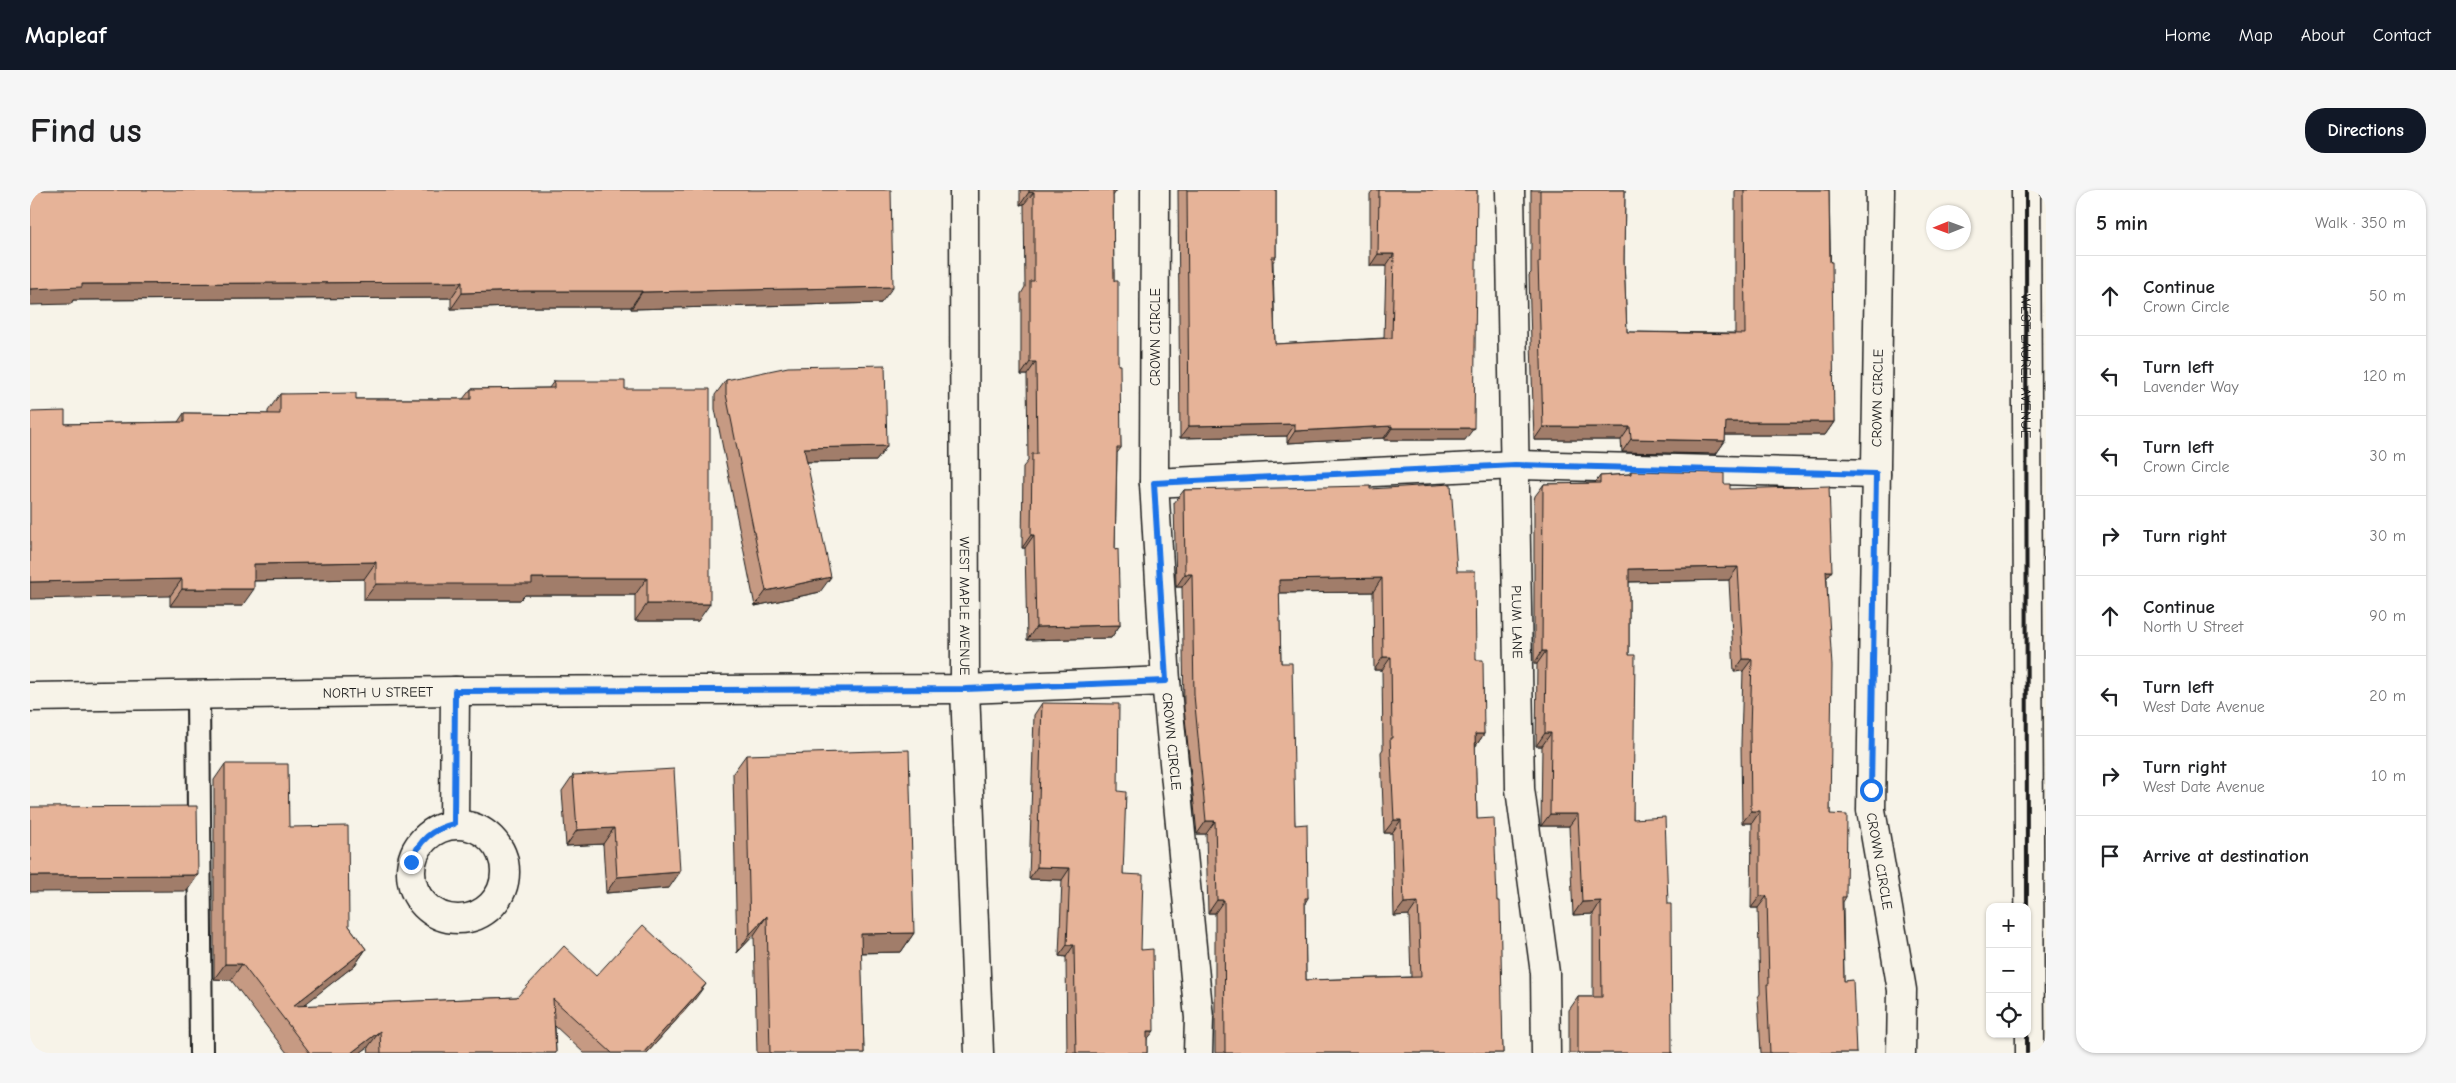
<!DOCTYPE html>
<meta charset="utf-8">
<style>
:root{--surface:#fff;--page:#f6f6f6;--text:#202124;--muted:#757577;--line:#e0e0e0;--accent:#111827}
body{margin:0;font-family:"Comic Neue",sans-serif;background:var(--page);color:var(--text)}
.controls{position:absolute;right:15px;bottom:15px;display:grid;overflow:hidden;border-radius:10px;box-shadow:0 1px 4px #0004}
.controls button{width:45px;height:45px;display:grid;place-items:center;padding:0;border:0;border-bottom:1px solid var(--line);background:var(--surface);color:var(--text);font:25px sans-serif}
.compass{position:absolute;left:1896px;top:15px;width:45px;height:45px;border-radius:50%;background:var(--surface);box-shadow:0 1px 4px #0004;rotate:269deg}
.stop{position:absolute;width:15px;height:15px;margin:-11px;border:4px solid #1a73e8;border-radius:50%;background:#fff}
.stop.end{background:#1a73e8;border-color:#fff;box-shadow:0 1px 5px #0008}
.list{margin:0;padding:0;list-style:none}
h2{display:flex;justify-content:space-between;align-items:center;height:65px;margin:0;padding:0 20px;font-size:21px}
h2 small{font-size:16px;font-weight:400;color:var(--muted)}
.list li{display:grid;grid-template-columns:32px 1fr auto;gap:15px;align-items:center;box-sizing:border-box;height:80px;padding:0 20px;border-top:1px solid var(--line)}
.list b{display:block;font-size:19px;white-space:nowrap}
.list p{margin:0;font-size:16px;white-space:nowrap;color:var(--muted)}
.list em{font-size:16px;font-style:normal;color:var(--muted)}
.icon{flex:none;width:28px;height:28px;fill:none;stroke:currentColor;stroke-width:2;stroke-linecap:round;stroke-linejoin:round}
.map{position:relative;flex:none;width:2016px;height:863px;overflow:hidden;border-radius:20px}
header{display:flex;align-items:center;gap:30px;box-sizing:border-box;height:70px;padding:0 25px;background:var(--accent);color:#fff}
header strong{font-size:24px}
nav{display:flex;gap:28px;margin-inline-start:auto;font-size:18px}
.intro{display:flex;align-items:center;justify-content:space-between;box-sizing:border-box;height:120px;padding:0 30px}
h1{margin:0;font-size:35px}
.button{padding:12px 22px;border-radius:20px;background:var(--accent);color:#fff;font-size:18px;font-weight:700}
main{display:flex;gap:30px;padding:0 30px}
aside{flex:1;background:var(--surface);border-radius:20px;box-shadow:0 1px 4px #0004}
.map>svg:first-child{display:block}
</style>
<header>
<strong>Mapleaf</strong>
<nav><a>Home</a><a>Map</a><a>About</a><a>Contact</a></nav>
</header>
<div class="intro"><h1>Find us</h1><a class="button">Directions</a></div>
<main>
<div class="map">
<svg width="2016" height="863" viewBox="0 0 2016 863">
<rect width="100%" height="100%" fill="#f7f3e8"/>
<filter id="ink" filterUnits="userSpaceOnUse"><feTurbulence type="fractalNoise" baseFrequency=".02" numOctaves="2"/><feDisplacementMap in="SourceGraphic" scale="10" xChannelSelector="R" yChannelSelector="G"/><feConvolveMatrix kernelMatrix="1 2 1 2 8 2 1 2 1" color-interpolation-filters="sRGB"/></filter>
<g filter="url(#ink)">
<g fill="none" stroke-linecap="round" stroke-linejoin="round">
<defs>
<polyline id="service" points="168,505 171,863"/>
<g id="minor">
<path id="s1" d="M934,0L935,499L949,863"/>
<path id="s2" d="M1125,0L1124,293L1136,491L1169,828L1168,863"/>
<path id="s3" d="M1480,0L1490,599L1515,783L1516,863"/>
<path id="s4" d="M1850,0L1841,620L1872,800L1871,863"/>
<polyline points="1124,293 1485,275 1846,284"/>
<path id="s5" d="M0,507L425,501L935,499L1136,491"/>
<polyline points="424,634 425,501"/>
<circle cx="428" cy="682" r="47"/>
</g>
<polyline id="tertiary" points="1996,0 2000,863"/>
</defs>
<use href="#service" stroke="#1c1c1c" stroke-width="26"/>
<use href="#minor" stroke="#1c1c1c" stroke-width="31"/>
<use href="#tertiary" stroke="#1c1c1c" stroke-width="31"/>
<use href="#service" stroke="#f7f3e8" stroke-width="22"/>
<use href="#minor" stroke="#f7f3e8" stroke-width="28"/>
<use href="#tertiary" stroke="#f7f3e8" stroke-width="28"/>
<g stroke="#1c1c1c" stroke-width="4">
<path id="s6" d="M1996,0L1997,717"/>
<polyline points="1997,844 1997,863"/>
</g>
</g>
<g fill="#c69a83" stroke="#1c1c1c" fill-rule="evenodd">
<polygon points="0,0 851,113 601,119 601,117 484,117 421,119 421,108 43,110 41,114"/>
<polygon points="990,0 1087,0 1083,6 1084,91 1088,175 1091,258 1087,263 1085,360 1090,435 1081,448 997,450 995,358 992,358 993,277 998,271 997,185 991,185 991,104 995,97 994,14 990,15"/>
<polygon points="1148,0 1246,0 1246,67 1243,72 1245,154 1354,148 1356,76 1340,76 1340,4 1343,0 1447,0 1435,250 1354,250 1354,248 1257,253 1257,246 1150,248"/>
<polygon points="1501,0 1595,0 1594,71 1597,142 1705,143 1705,0 1799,0 1804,232 1795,245 1695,245 1695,251 1686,264 1592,262 1591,250 1504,250 1499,85 1501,83"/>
<polygon points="696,190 857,256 846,271 777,272 790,402 725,416 685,219 685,205"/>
<polygon points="524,191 595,199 668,431 605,431 605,405 495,405 490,410 334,410 334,389 224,391 212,416 140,416 140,406 35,234 148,232 154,223 238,224 238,221 250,204 326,209 433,209 441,199 519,198"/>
<polygon points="1601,281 1694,294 1797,389 1800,624 1816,707 1813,712 1814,791 1826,863 1731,863 1728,807 1730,804 1728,718 1721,718 1722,633 1712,633 1711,554 1713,481 1704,482 1699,390 1599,392 1599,465 1603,629 1642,863 1539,863 1539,820 1548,807 1563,807 1563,724 1543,725 1539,636 1511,636 1512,556 1506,556 1507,474 1504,474 1504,310 1505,306 1514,294 1565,293 1570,286 1599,284"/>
<path d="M1340,299L1427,381L1446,470L1454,544L1445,557L1447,629L1467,711L1473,863H1185V723H1178L1176,644H1167L1154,518L1152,397H1146L1144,313L1154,300ZM1343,402L1344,480H1352L1353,559L1351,562L1354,643H1362L1364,726L1379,725L1381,787L1276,790L1275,713L1278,708L1265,635L1251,473L1249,403Z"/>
<polygon points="1012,513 1088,601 1093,684 1111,760 1117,850 1117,863 1037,863 1036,767 1029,766 1032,690 999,689 1004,525"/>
<polygon points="716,565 884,743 871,762 831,763 834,863 727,863 724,745 707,763 703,583"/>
<polygon points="195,574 259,637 319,736 336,759 325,775 272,816 487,807 566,786 665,809 617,863 554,863 525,836 526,863 339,863 338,857 330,863 257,863 201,790 184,789 184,590"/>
<polygon points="543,585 639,698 576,703 573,654 536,656 532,601"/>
</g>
<g fill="#a17d6a" stroke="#1c1c1c">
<polygon points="999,2 1004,2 994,14 990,15"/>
<polygon points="1348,64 1364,64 1356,76 1340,76"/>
<polygon points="432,92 421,108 43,110 41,114 0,115 0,99 52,94"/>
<polygon points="863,97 851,113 601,119 612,102"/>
<polygon points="495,101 612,101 601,117 484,117 421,119 432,103"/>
<polygon points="1000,172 1006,172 997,185 991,185"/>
<polygon points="1696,232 1804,232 1795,245 1687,245"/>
<polygon points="1265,234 1257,246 1150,248 1159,236"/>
<polygon points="1362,236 1354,248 1257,253 1265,241"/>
<polygon points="1513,237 1600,237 1591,250 1504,250"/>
<polygon points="1362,238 1444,238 1435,250 1354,250"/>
<polygon points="1601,249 1695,251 1686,264 1592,262"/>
<polygon points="857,256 846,271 764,272 774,258"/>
<polygon points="1001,345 1004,345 995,358 992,358"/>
<polygon points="346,372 334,389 213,391 224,374"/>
<polygon points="1708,377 1699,390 1591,392 1599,379"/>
<polygon points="1796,381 1802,381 1793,393"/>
<polygon points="1155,384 1162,384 1152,397 1146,397"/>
<polygon points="801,387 790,402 725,416 736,401"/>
<polygon points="502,388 617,388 605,405 495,405 490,410 334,410 346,394"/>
<polygon points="1352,388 1343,402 1240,403 1249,390"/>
<polygon points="152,389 140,406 0,409 0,392"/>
<polygon points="152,399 224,399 212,416 140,416"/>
<polygon points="617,414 680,414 668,431 605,431"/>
<polygon points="1090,435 1081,448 997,450 1006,437"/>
<polygon points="1512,461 1516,461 1507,474 1504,474"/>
<polygon points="1353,467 1361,467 1352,480 1344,480"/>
<polygon points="1713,469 1722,469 1713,481 1704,482"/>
<polygon points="1515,543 1521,543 1512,556 1506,556"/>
<polygon points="1445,544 1454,544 1445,557"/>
<polygon points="1721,621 1730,621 1722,633 1712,633"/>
<polygon points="1520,624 1548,624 1539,636 1511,636"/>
<polygon points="1364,630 1371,630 1362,643 1354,643"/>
<polygon points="1176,631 1185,631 1176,644 1167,644"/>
<polygon points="584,638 573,654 536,656 547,640"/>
<polygon points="1007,677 1040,678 1032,690 999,689"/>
<polygon points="650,682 639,698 576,703 587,687"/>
<polygon points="168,685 157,701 0,702 0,686"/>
<polygon points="1730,706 1737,706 1728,718 1721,718"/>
<polygon points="1187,710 1194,710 1185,723 1178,723"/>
<polygon points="1571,711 1563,724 1543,725 1552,712"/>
<polygon points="1388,712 1379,725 1364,726 1374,713"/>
<polygon points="737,726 724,745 707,763 720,744"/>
<polygon points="884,743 871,762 818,763 831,744"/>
<polygon points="1037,755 1044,755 1036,767 1029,766"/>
<polygon points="336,759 325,775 255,830 263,816"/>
<polygon points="195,774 212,774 201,790 184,789"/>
<polygon points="676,794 665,809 617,863 613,863"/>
<polygon points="350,841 338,857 330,863 321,863"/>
<polygon points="1117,841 1124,841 1115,852"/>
</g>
<g fill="#e6b398" stroke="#1c1c1c" fill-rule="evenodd">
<polygon points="0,0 861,0 863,97 612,102 612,101 495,101 432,103 432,92 52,94 52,97 0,99"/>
<polygon points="999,0 1087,0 1083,1 1084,91 1088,91 1088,175 1090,175 1091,258 1087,258 1085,360 1088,359 1090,435 1006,437 1004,345 1001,345 1002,264 1007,264 1006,172 1000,172 1000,91 1004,91 1004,2 999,2"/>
<polygon points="1157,0 1246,0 1246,67 1242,67 1245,154 1362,148 1364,64 1348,64 1349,0 1447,0 1444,238 1362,238 1362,236 1265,241 1265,234 1159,236"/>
<polygon points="1510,0 1595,0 1594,71 1597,142 1715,144 1714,0 1799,0 1800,72 1802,72 1804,232 1696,232 1695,251 1601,249 1600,237 1513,237 1508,72 1510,72"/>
<polygon points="855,175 857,256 774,258 801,387 736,401 696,204 696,190 758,177"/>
<polygon points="524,191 595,191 595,199 680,199 680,414 617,414 617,388 502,388 502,394 346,394 346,372 224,374 224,399 152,399 152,389 0,392 0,222 35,221 35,234 154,232 154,223 250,224 250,204 326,203 326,209 441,209 441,199 524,198"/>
<polygon points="1601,281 1694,283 1694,294 1700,294 1700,299 1799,296 1802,381 1796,381 1802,476 1800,624 1817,625 1816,707 1812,707 1814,791 1823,790 1826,863 1740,863 1737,794 1739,794 1737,706 1730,706 1730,621 1721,621 1720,541 1722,469 1713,469 1708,377 1599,379 1599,465 1605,465 1603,629 1635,627 1638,714 1641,714 1642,863 1548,863 1548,807 1572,807 1571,711 1552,712 1548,624 1520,624 1521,543 1515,543 1516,461 1512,461 1513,297 1514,294 1570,293 1570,286 1601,284"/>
<path d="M1421,294L1427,381H1445L1446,470H1453L1454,544H1445L1447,629L1464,628L1467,711H1470L1473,863H1195L1194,710H1187L1185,631H1176L1164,505L1162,384H1155L1154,300L1340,296V299ZM1352,388L1353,467H1361L1362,548H1360L1364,630H1371L1374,713L1388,712L1391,787L1276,790L1275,708H1278L1277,634L1265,635L1262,473H1251L1249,390Z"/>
<polygon points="1012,513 1089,514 1088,601 1096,602 1093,684 1113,685 1111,760 1123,759 1124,841 1117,841 1117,863 1046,863 1044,755 1037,755 1040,678 1007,677"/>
<polygon points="879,560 884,743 831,744 834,863 740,863 737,726 720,744 716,565"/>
<polygon points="195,574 258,574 259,637 318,636 319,736 336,759 263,816 487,807 534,756 566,786 613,735 676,794 613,863 582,863 523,809 526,863 351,863 350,841 321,863 280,863 212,774 195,774"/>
<polygon points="644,579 650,682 587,687 584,638 547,640 543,585"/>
<polygon points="167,616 168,685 0,686 0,617"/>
</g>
</g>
<g fill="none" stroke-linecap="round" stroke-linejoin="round" filter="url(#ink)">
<path stroke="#1a73e8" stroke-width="6" d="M381,672C389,650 402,639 424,634L425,501L935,499L1136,491L1124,293L1485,275L1846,284L1841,600"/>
</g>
<g text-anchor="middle" stroke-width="4" stroke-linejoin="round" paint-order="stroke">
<g font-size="14" fill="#1c1c1c" stroke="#f7f3e8">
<text transform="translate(1125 147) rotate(-90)" y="5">CROWN CIRCLE</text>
<text dy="5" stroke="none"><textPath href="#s6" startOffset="176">WEST LAUREL AVENUE</textPath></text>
<text transform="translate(1847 208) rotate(-89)" y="5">CROWN CIRCLE</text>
<text dy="5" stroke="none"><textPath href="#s1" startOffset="416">WEST MAPLE AVENUE</textPath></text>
<text dy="5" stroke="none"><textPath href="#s3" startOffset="432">PLUM LANE</textPath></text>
<text dy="5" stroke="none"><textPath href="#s5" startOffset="348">NORTH U STREET</textPath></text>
<text dy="5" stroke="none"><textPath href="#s2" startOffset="552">CROWN CIRCLE</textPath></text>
<text dy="5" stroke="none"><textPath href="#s4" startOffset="672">CROWN CIRCLE</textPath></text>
</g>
</g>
</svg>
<div class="controls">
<button>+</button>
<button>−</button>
<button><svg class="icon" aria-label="locate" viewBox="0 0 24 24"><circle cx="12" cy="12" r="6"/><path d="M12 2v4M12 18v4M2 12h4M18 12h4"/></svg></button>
</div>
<svg class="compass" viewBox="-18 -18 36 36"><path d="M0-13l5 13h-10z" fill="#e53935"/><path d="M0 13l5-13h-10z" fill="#757577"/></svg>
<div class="stop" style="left:1841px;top:600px"></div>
<div class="stop end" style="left:381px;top:672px"></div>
</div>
<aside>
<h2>5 min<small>Walk · 350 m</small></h2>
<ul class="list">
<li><svg class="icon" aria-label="ahead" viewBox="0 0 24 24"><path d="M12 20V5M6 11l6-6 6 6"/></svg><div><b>Continue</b><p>Crown Circle</p></div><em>50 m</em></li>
<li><svg class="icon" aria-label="left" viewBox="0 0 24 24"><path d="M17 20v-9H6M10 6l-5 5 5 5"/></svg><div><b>Turn left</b><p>Lavender Way</p></div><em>120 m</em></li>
<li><svg class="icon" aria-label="left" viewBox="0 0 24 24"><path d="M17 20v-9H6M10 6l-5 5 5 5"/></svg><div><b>Turn left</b><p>Crown Circle</p></div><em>30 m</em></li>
<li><svg class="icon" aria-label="right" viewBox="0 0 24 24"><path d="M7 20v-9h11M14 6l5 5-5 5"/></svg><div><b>Turn right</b></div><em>30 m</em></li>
<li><svg class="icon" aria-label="ahead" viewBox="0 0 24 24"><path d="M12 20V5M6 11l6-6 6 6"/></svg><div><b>Continue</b><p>North U Street</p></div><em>90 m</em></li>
<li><svg class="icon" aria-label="left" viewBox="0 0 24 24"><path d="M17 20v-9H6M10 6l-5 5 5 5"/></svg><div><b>Turn left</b><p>West Date Avenue</p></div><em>20 m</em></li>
<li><svg class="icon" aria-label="right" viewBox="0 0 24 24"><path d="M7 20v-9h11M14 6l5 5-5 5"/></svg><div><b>Turn right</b><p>West Date Avenue</p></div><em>10 m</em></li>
<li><svg class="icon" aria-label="arrive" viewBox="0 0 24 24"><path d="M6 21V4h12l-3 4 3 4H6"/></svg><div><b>Arrive at destination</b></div></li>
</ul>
</aside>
</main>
